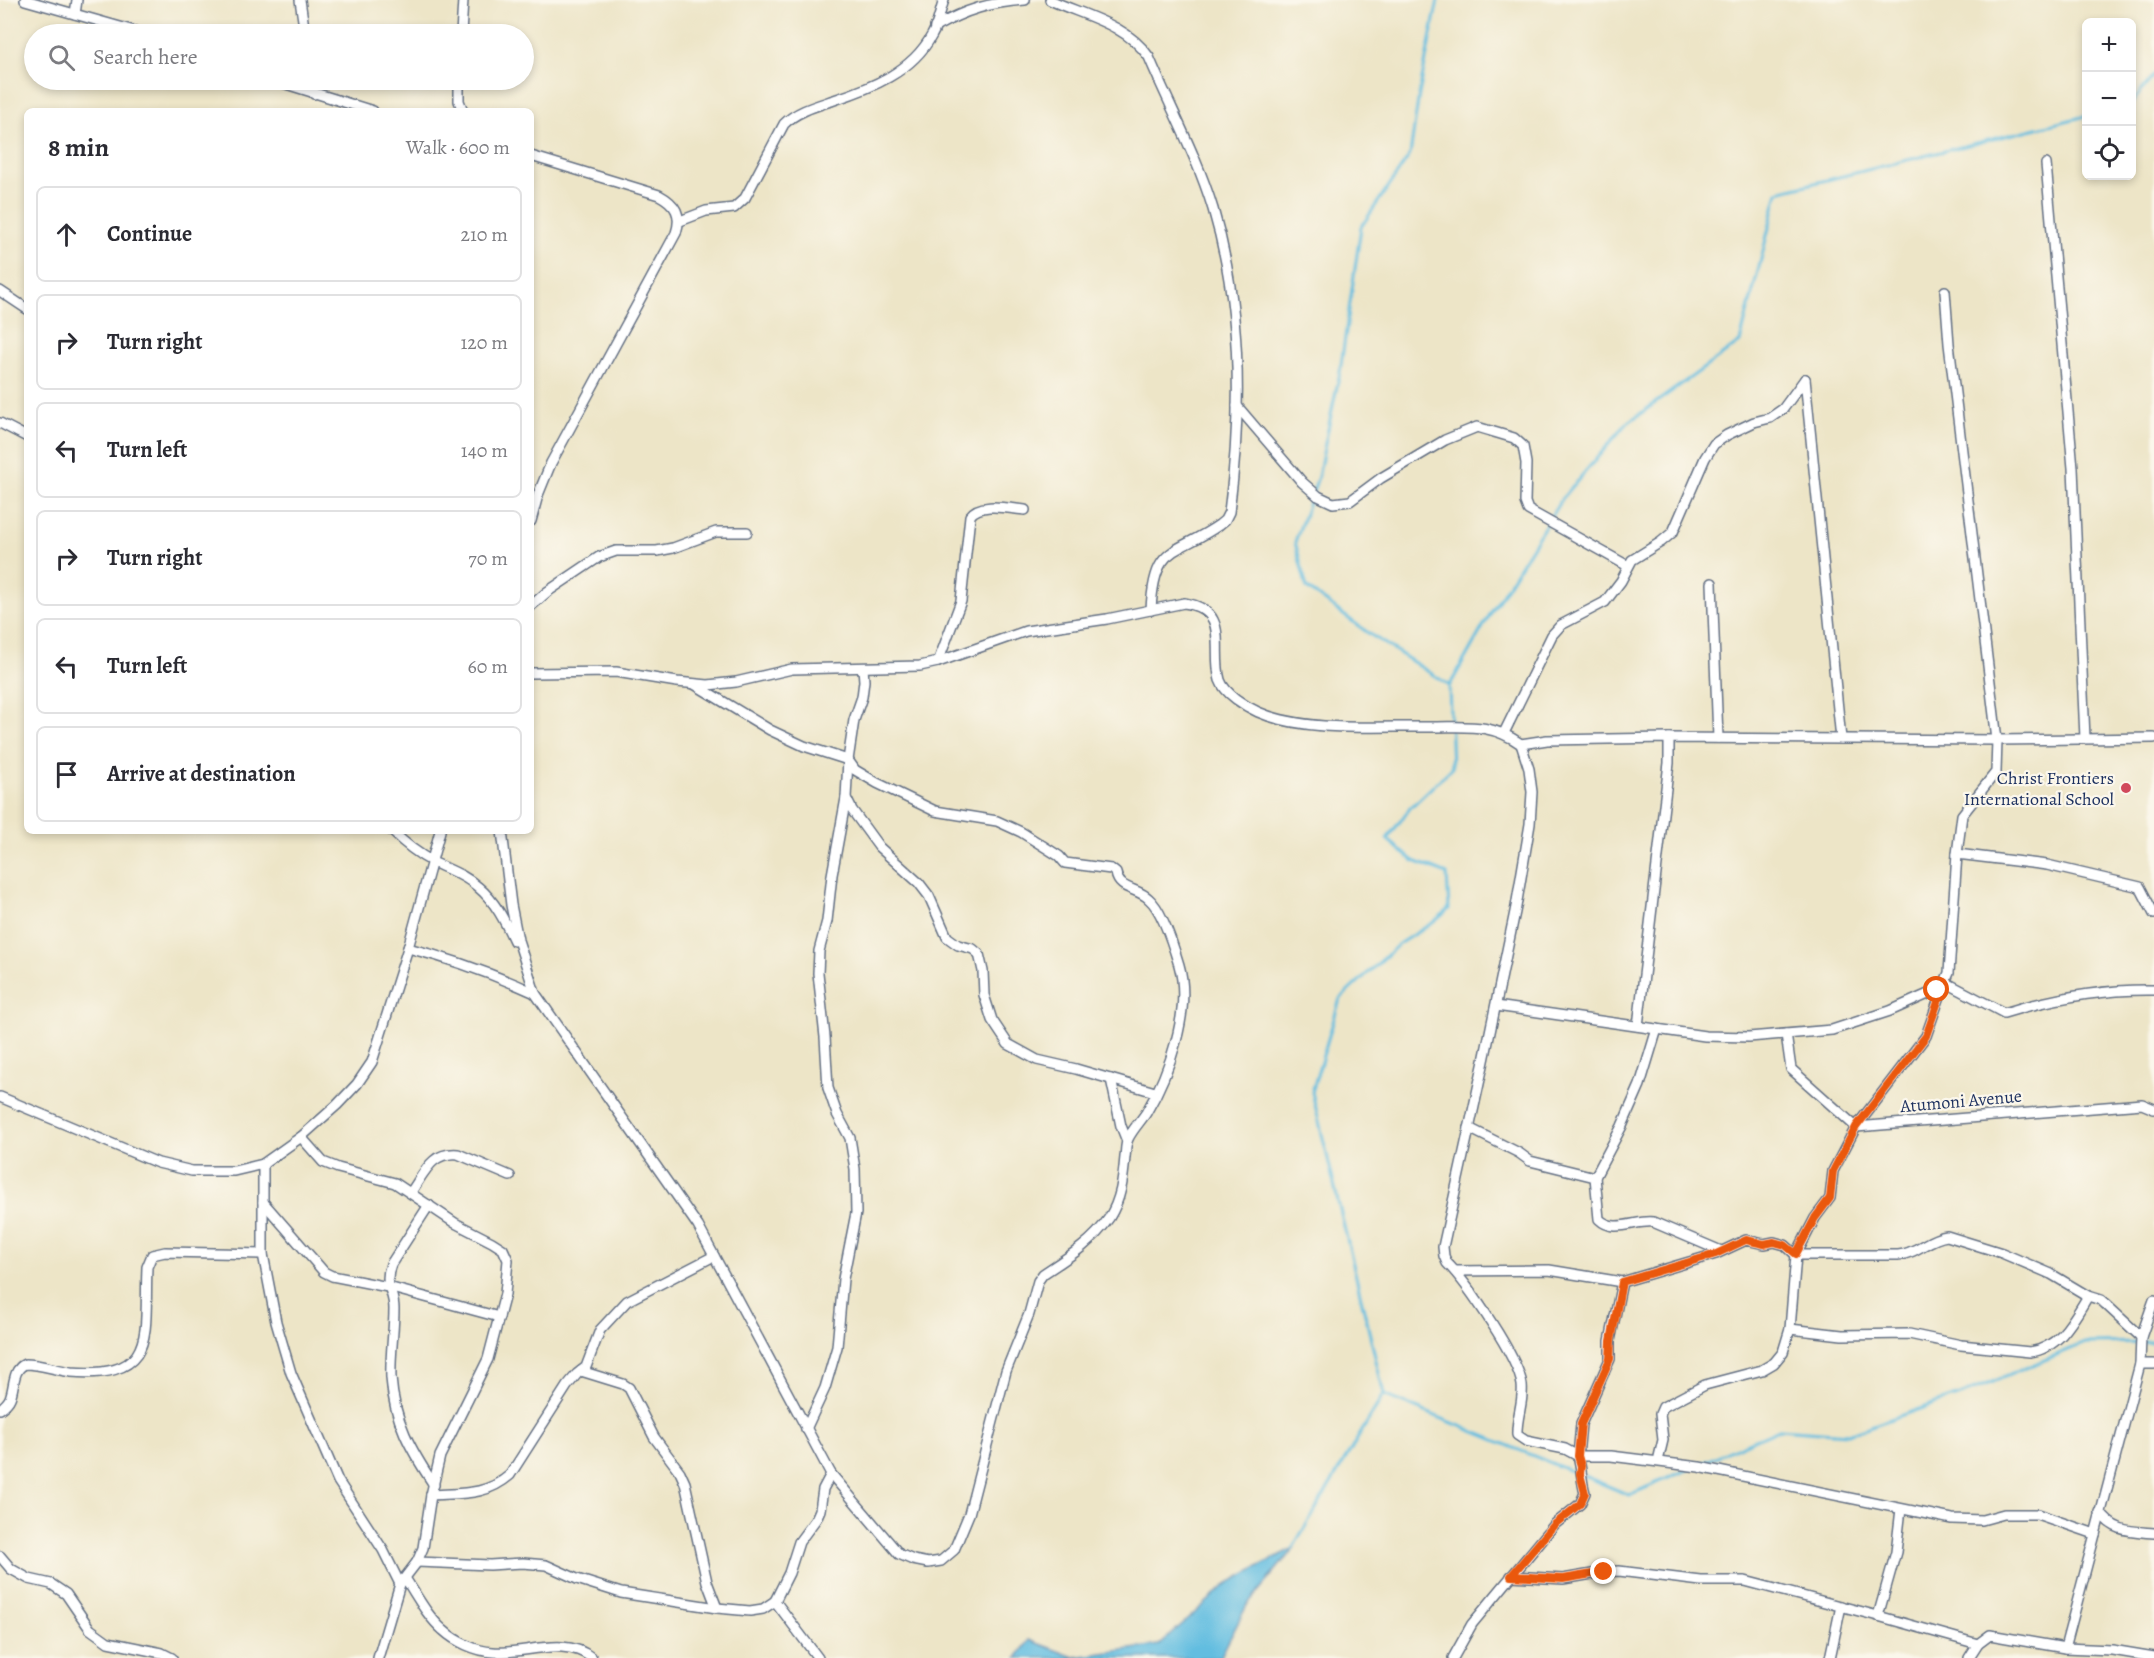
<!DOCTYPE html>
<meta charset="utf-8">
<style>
:root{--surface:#fff;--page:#f7f7f7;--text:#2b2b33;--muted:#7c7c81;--line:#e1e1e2}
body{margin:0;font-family:Alegreya,serif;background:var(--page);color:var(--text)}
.controls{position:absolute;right:18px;top:18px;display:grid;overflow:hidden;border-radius:9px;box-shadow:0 3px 9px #0003}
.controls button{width:54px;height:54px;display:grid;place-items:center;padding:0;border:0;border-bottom:2px solid var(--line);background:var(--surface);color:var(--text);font:30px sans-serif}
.stop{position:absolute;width:18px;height:18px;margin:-14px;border:4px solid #ea580c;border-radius:50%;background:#fff}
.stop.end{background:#ea580c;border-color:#fff;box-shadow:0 2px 6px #0008}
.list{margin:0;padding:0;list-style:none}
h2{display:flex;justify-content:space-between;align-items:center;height:78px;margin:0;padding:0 24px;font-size:26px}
h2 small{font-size:20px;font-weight:400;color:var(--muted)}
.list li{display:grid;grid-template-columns:39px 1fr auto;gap:18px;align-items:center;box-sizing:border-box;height:96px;margin:0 12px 12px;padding:0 12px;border:2px solid var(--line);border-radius:9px}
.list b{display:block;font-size:22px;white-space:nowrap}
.list em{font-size:20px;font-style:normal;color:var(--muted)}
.icon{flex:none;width:33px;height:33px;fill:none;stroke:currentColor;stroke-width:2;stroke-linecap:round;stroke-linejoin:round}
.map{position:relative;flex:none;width:2154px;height:1658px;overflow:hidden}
.search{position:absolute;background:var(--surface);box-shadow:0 3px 9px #0003;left:24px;top:24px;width:510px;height:66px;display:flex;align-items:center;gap:15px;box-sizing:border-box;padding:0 21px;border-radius:33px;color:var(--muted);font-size:22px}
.panel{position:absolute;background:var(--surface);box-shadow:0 3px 9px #0003;left:24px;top:108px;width:510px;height:726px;border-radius:9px}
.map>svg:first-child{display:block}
</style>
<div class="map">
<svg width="2154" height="1658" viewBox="0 0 2154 1658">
<rect width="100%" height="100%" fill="#fbf7ec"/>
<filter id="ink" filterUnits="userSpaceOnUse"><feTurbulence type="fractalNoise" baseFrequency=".0167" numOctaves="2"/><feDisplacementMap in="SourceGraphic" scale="12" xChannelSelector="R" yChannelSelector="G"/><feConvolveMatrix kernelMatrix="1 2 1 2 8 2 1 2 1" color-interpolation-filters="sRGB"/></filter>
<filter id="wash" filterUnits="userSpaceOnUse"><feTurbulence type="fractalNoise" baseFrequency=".008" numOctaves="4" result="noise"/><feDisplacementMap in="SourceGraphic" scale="24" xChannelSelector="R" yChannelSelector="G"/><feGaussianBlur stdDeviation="1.35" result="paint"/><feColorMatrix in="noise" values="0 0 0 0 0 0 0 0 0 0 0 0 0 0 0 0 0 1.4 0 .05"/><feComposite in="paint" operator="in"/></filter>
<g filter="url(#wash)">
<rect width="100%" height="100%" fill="#ede5c7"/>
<polygon fill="#62bde0" stroke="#3e769f" stroke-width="1.5" points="1295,1547 1247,1605 1220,1658 1017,1658 1029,1640 1074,1657 1159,1645 1228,1583"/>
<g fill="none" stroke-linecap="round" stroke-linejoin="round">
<g stroke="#62bde0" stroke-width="3">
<polyline points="2132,103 2154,75"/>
<polyline points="1450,685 1492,611 1561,500 1626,424 1740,342 1778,192 2086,116"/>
<polyline points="1384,1395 1578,1474"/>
<polyline points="1700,1464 1779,1429 1848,1434 1971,1391 2085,1343 2154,1342"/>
<polyline points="1584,1476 1629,1495 1689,1469"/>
<polyline points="1292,1549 1384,1394 1312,1092 1340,999 1400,943 1434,922 1449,909 1447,874 1412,860 1387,839 1410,808 1452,768 1449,685 1371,635 1307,588 1295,542 1318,477 1340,372 1361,227 1410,155 1419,94 1438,0"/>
</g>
</g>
</g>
<g filter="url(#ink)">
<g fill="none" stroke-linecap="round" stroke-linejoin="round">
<defs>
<g id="street">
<polyline points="25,0 145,34"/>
<polyline points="300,0 305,34"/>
<path d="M1050,0C1085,16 1126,24 1149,57C1170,107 1197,156 1213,209C1242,306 1242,412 1229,512L1225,520L1219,525C1174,556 1154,544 1151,610"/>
<polyline points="75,14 77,0"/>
<path d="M935,27C967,9 989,3 1025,0"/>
<polyline points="461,34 463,0"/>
<polyline points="273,80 373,111"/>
<polyline points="312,80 314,94"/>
<polyline points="459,80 459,101 463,111"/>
<path d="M531,156L659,195C676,204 682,215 676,233L551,463L538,495L531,521"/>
<polyline points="2046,164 2073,468 2085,738"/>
<path d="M680,221L706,211L734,208L745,198L784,124C797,111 816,106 834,100C871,88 912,72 932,35C938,25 940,11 944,0"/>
<polyline points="0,291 27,309"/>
<polyline points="1805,379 1841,739"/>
<polyline points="1237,406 1302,482 1318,496 1333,503 1350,501 1381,478 1445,440 1477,427 1514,438 1523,446 1526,463 1525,502 1528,510 1628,566"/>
<polyline points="0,423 27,437"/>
<polyline points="1712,583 1718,738"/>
<polyline points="531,606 547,592 599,557 616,551 657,551 673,548 716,532 747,532"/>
<path d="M938,662L961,601L970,516C980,501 1010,509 1025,510"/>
<polyline points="863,668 864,681 862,697 854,720 848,760 846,798 852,810 879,847 919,883 929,896 947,937 958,945 973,949 979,954 983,971 984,995 992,1020 1008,1044 1037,1060 1076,1069 1155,1092"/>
<path d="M531,673L616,672L677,682L708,685L736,682L792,669L920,666L938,662L1026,631L1107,619L1184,603C1232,610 1211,649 1220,680C1225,694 1245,706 1258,712C1306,733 1381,726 1434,727C1468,727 1491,723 1521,744"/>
<path d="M694,684L770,730L804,746L848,760L855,770L877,783L935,811L997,821L1021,832L1059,856L1065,863L1111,869L1116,873C1119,891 1137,887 1149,899C1162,910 1174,948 1179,965C1192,1010 1169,1074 1146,1113C1140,1122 1132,1130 1128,1139C1125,1145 1126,1152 1125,1157C1123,1180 1121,1199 1109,1218C1092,1243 1067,1258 1043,1274L1038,1281L1029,1314L1006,1371L969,1514L954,1550L941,1561L928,1563L913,1560L899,1554L831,1474"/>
<polyline points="1504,733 1552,635 1561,625 1605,602 1621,581 1632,560 1661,542 1673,532 1705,458 1714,444 1727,435 1754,422 1770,418 1783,409 1805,379"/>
<path d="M392,831C404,843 418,854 433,862C449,870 465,875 478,887C495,901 505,921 514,941"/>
<polyline points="502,831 511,905 518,940 535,993 698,1226 831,1474 823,1489 820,1510 816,1519 799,1542 789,1573 775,1601 818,1658"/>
<polyline points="1957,854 2047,865 2140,887 2154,914"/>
<path d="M408,948C452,959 493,974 535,993"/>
<polyline points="1496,1006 1705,1036 1749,1037 1832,1030 1890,1011 1937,990 1945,982 1949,973 1957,854 1962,815 1996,772 1997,740 1949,344 1945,291"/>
<polyline points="1638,1026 1669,763 1669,738"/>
<polyline points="1786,1034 1791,1069 1856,1127 2142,1104 2154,1109"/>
<polyline points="1111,1079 1121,1126 1127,1141"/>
<polyline points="0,1097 158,1163 192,1171 234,1171 263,1164 301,1137 337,1105 357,1084 372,1062 408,948 440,831"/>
<path d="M1469,1128L1519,1153L1530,1161L1595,1177L1599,1219C1614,1234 1635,1220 1653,1222L1721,1251"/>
<polyline points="301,1137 323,1162 338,1168 395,1183 455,1223 492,1242 503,1249 508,1260 505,1294 488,1359 440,1456 431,1495 423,1548 417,1562 400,1584"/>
<polyline points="263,1164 263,1254 276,1322 291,1373 338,1481 383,1550 400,1584 378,1658"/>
<polyline points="1595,1177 1622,1126 1640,1085 1657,1029"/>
<path d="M411,1192C425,1172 431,1152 458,1154L510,1176"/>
<polyline points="263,1202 324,1272 332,1276 388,1287 499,1317"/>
<path d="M429,1205L391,1264C383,1284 394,1291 394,1309C394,1332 390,1355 391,1378C394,1421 411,1450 434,1485"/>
<path d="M1455,1271L1549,1270L1622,1282L1716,1254L1746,1240L1764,1244L1774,1242L1785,1245L1796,1255H1898C1916,1254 1929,1238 1947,1236L2002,1253L2051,1274L2088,1296L2101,1300L2141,1337"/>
<polyline points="1622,1282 1610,1341 1610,1359 1581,1424 1578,1456 1611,1456 1699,1467 1952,1519 1982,1520 2004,1514 2037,1514 2095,1534"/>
<path d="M1790,1329L1842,1335L1909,1334L1961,1345L2030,1352C2060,1348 2074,1319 2088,1296"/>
<polyline points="2140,1364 2154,1364"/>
<polyline points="581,1371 623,1384 629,1388 654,1437 680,1472 685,1483 707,1582 717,1608"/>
<path d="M0,1409C4,1406 8,1403 10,1398C15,1386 12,1370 25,1364C41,1364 55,1370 71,1372C159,1379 144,1333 147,1267L152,1255L165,1252L263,1254"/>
<polyline points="806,1429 825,1388 837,1347 843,1279 856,1213 855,1169 850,1138 837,1114 828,1088 825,1037 818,973 819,951 827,921 832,875 846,798"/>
<path d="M1658,1461L1663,1440L1660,1414L1663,1407L1705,1385L1762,1370L1774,1363L1783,1352L1790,1329L1796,1255L1815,1218L1830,1198L1833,1171L1856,1127L1926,1036L1945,982L2004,1013C2053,998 2102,989 2154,990"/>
<path d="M431,1495C461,1493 486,1496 510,1475L567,1386L577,1374L586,1367L600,1330L627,1301L714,1256"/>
<polyline points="1901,1509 1896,1552 1878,1616 1978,1644"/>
<path d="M2100,1512C2113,1532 2131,1531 2154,1533"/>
<polyline points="0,1556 11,1569 29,1579 51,1584 66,1594 90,1629 108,1642 162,1653 172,1658"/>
<polyline points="417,1562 490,1565 523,1563 546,1565 577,1579 621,1593 717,1608 750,1611 763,1609 775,1601"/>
<polyline points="1511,1576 1563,1579 1604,1572 1619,1571 1701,1581 1745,1581 1878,1616"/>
<path d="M405,1578C417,1596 427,1616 443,1630C456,1642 476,1651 493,1652C524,1655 565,1635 592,1658"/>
<polyline points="2065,1648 2140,1364 2141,1337 2154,1300"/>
<path d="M1453,1658L1472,1624L1555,1524L1580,1504L1585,1493C1581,1480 1582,1469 1578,1456L1565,1449L1526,1441L1517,1435C1516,1418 1524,1402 1522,1385C1519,1359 1467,1283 1447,1263L1444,1256L1443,1247L1484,1061L1516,907L1530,824L1532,792L1529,769L1521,744L1547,740L1669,738L1997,740L2154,738"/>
<polyline points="1830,1658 1841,1606"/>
<polyline points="1969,1658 1978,1644 1990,1635 2065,1648 2112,1650 2154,1657"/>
</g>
</defs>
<use href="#street" stroke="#646f83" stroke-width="12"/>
<use href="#street" stroke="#fff" stroke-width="9"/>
</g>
</g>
<g fill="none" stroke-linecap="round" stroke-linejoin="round" filter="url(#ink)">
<polyline stroke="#ea580c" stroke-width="8" points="1604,1572 1563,1579 1511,1576 1555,1524 1580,1504 1585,1493 1580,1474 1581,1466 1578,1456 1581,1424 1610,1359 1611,1341 1622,1282 1716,1254 1746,1240 1764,1244 1774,1242 1785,1245 1796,1254 1815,1218 1830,1198 1833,1171 1856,1127 1926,1036 1945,982 1937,990"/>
</g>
<circle fill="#d1495b" stroke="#fbf7ec" stroke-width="2" cx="2126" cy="788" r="6"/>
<g text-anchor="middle" stroke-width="4.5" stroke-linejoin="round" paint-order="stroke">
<g font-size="18" fill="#1b2f5e" stroke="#fbf7ec" text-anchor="end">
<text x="2114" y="784">Christ Frontiers<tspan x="2114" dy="21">International School</tspan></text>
</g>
<g font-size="18" fill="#1b2f5e" stroke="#fbf7ec">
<text transform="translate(1961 1101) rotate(-5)" y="6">Atumoni Avenue</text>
</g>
</g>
</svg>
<div class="controls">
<button>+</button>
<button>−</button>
<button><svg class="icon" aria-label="locate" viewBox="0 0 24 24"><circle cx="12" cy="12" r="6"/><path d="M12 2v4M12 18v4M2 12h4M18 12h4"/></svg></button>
</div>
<div class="stop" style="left:1937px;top:990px"></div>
<div class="stop end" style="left:1604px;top:1572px"></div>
<div class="search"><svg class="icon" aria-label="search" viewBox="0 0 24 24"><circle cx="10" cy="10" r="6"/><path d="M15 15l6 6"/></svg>Search here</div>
<section class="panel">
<h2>8 min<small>Walk · 600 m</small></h2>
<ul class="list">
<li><svg class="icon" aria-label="ahead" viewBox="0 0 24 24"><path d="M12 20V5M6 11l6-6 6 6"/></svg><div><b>Continue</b></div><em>210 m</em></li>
<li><svg class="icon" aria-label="right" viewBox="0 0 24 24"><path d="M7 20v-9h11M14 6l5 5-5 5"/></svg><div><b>Turn right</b></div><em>120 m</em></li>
<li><svg class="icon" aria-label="left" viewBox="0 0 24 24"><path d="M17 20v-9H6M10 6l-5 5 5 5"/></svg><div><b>Turn left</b></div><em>140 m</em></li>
<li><svg class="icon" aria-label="right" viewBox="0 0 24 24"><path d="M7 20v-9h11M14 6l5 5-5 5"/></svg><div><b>Turn right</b></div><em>70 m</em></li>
<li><svg class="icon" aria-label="left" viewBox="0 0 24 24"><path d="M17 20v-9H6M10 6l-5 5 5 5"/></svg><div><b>Turn left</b></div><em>60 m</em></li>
<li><svg class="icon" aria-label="arrive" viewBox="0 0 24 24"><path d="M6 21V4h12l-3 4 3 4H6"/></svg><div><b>Arrive at destination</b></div></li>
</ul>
</section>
</div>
